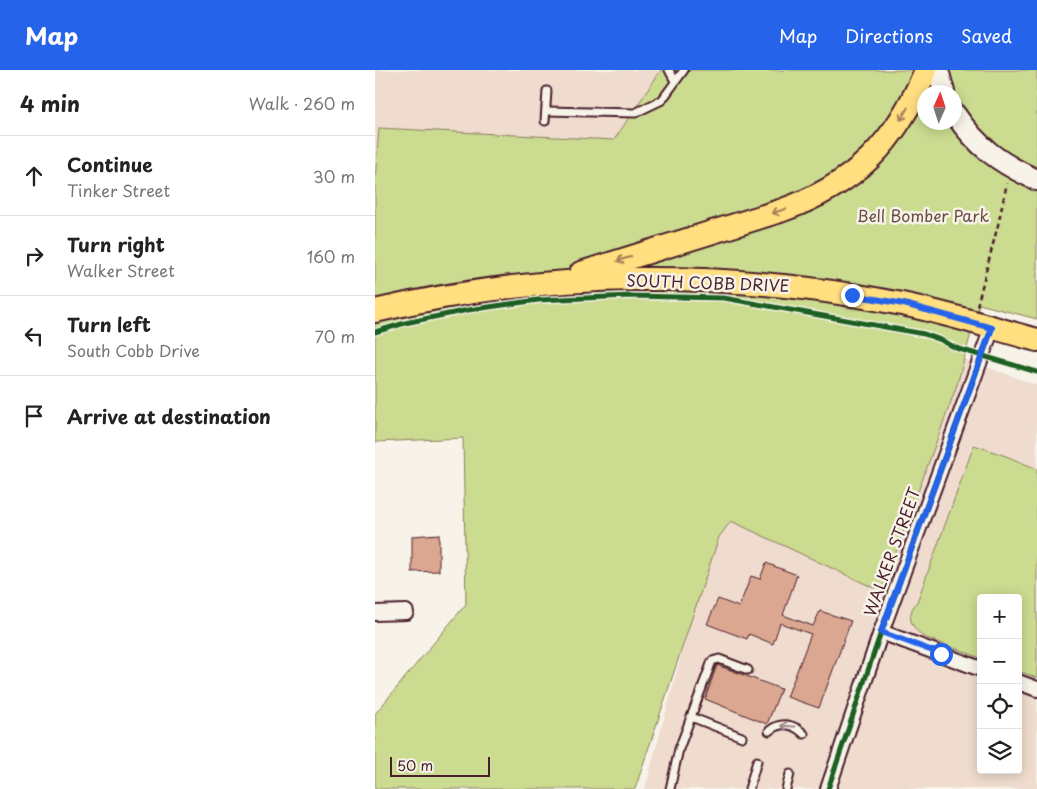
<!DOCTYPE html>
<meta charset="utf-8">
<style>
:root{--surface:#fff;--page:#f6f6f6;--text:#222;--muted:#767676;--line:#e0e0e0;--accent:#2563eb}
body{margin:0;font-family:"Playpen Sans",sans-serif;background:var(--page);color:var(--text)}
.controls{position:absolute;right:15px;bottom:15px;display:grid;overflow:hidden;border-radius:5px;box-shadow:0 2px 12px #0003}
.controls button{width:45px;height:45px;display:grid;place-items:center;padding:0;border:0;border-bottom:1px solid var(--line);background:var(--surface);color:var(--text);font:25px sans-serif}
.compass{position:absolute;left:542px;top:15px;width:45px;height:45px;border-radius:50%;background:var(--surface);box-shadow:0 2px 12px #0003;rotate:3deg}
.scale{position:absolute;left:15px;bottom:12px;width:100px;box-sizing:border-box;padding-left:5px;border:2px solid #4a1f2b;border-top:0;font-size:14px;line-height:18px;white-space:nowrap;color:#4a1f2b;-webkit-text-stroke:4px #f7f3e8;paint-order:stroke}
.stop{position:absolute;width:15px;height:15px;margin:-11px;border:4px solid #2563eb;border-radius:50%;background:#fff}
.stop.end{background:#2563eb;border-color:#fff;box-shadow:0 1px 5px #0008}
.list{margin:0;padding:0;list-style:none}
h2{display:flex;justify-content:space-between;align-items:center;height:65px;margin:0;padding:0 20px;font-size:21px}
h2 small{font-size:16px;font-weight:400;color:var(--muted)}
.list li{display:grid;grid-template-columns:32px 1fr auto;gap:15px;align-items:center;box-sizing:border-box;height:80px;padding:0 20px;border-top:1px solid var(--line)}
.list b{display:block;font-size:19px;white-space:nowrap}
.list p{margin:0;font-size:16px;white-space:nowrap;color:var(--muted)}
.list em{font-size:16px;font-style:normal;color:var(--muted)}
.icon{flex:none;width:28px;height:28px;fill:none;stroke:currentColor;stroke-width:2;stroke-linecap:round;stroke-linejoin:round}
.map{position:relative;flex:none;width:662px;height:719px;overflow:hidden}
header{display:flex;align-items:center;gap:30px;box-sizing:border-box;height:70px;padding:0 25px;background:var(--accent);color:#fff}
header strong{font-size:24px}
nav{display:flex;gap:28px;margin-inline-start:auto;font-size:18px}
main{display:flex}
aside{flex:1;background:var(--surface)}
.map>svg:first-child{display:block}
</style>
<header>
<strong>Map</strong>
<nav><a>Map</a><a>Directions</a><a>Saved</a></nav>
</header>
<main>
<aside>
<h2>4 min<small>Walk · 260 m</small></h2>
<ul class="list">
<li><svg class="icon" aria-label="ahead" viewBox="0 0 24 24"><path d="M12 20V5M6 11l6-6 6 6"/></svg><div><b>Continue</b><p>Tinker Street</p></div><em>30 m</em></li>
<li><svg class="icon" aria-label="right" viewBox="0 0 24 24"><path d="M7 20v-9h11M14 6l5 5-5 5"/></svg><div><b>Turn right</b><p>Walker Street</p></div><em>160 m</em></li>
<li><svg class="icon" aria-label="left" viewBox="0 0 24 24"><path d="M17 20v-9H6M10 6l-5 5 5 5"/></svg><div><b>Turn left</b><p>South Cobb Drive</p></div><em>70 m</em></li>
<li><svg class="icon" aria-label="arrive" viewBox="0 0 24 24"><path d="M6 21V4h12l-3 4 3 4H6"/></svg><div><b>Arrive at destination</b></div></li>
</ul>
</aside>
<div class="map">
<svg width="662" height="719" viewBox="0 0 662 719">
<rect width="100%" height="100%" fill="#f7f3e8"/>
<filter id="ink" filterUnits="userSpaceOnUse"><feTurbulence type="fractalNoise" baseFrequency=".02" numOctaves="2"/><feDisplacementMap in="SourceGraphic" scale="10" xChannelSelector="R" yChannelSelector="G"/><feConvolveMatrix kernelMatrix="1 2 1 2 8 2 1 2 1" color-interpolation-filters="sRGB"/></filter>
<g filter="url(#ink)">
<g fill="#efdcce" fill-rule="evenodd">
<polygon points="0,0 286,0 239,70 4,58 0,110"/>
<path d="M589,289L662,315V719H270L313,560L344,467L356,451L499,517L509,515L582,315ZM606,528H643V700H606Z"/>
</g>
<g fill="#cbdb90" stroke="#8a7d5e" fill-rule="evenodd">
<path d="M286,0H662V249L604,234L582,315L509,515L499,518L356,451L344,467L260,719H0V644L91,534L88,368L0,372V110L4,58L239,70ZM550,22H580V52H550Z"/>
<path d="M599,375L631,386L662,399V608L643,601V528H606V588L549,567C536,557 530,546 542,532Z"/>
</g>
<g fill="#dca790" stroke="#4a1f2b">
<polygon points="64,464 64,501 37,502 37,466"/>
<polygon points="391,493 422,505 408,545 438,556 445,541 476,551 444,638 412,627 436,564 405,553 398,574 374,564 372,569 332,554 343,529 364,537 376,506 385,509"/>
<polygon points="342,595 406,619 392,654 330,629"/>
</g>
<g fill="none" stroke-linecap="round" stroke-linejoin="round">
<defs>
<g id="lane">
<polyline points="294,0 300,11"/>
<polyline points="171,41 260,43 287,30 309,0"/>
<polyline points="170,51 172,21"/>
<polyline points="316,647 367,667"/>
<path d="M394,661C406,651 419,654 429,664"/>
<polyline points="295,719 304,679 337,591 344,589 373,600"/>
<polyline points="374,719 382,691"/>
<polyline points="411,719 415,704"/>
</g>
<g id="street">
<polyline points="0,543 31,542"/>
<polyline points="506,562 606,599"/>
<polyline points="643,612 662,619"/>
<polyline points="453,719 506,562 617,258"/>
</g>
<g id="secondary">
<polyline points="563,0 569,22"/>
<path d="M580,44C602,77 626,94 662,110"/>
</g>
<g id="primary">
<path d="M206,203L405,141C480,115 521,73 551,0"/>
<path d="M0,241C172,200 354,199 527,234C572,243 617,258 662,270"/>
</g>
</defs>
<use href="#lane" stroke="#4a1f2b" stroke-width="11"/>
<use href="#street" stroke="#4a1f2b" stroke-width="18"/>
<use href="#secondary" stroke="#4a1f2b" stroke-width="24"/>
<use href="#primary" stroke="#4a1f2b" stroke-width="26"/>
<polyline stroke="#4a1f2b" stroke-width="2.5" stroke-dasharray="5 4" stroke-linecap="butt" points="602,236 623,155 632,113"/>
<use href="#lane" stroke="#f7f3e8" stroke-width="7"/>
<use href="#street" stroke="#f7f3e8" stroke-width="14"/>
<use href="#secondary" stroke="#f7f3e8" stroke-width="20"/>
<use href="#primary" stroke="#ffdf80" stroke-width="22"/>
<defs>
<g id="cycleway">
<polyline points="0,262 30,253 93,240 163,230 256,226 349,228 549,264 566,270 581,278 662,302"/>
<polyline points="453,719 506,562 617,258"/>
</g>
</defs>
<use href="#cycleway" stroke="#f7f3e8" stroke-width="8"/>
<use href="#cycleway" stroke="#1b5e20" stroke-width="5"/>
</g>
<defs><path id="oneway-shaft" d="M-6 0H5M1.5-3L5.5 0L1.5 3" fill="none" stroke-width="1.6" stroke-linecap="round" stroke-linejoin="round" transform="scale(1.25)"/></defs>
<g stroke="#a47f56">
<use href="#oneway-shaft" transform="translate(529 44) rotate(120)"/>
<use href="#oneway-shaft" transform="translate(404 141) rotate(162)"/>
<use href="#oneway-shaft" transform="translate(249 189) rotate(163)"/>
</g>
<use stroke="#a0898a" href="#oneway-shaft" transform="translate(413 656) rotate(-175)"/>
</g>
<g fill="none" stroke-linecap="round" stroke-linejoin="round" filter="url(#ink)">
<polyline stroke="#2563eb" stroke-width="6" points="477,225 529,234 617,258 506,562 566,584"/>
</g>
<g text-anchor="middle" stroke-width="5" stroke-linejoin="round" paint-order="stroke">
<g font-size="16" fill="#6a4e44" stroke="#f7f3e8">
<text x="548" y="152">Bell Bomber Park</text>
</g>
<g font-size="16" fill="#4a1f2b" stroke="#f7f3e8">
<text transform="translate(333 213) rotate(2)" y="6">SOUTH COBB DRIVE</text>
<text transform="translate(517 482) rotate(-70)" y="6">WALKER STREET</text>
</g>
</g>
</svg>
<div class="controls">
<button>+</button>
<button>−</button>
<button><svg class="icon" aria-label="locate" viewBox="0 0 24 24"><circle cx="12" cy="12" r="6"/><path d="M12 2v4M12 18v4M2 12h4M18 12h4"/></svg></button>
<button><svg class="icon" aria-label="layers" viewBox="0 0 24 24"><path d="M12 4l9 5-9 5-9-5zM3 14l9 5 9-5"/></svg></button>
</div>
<svg class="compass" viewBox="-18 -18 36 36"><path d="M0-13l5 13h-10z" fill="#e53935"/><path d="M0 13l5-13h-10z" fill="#767676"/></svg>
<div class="scale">50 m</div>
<div class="stop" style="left:566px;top:584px"></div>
<div class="stop end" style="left:477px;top:225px"></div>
</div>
</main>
